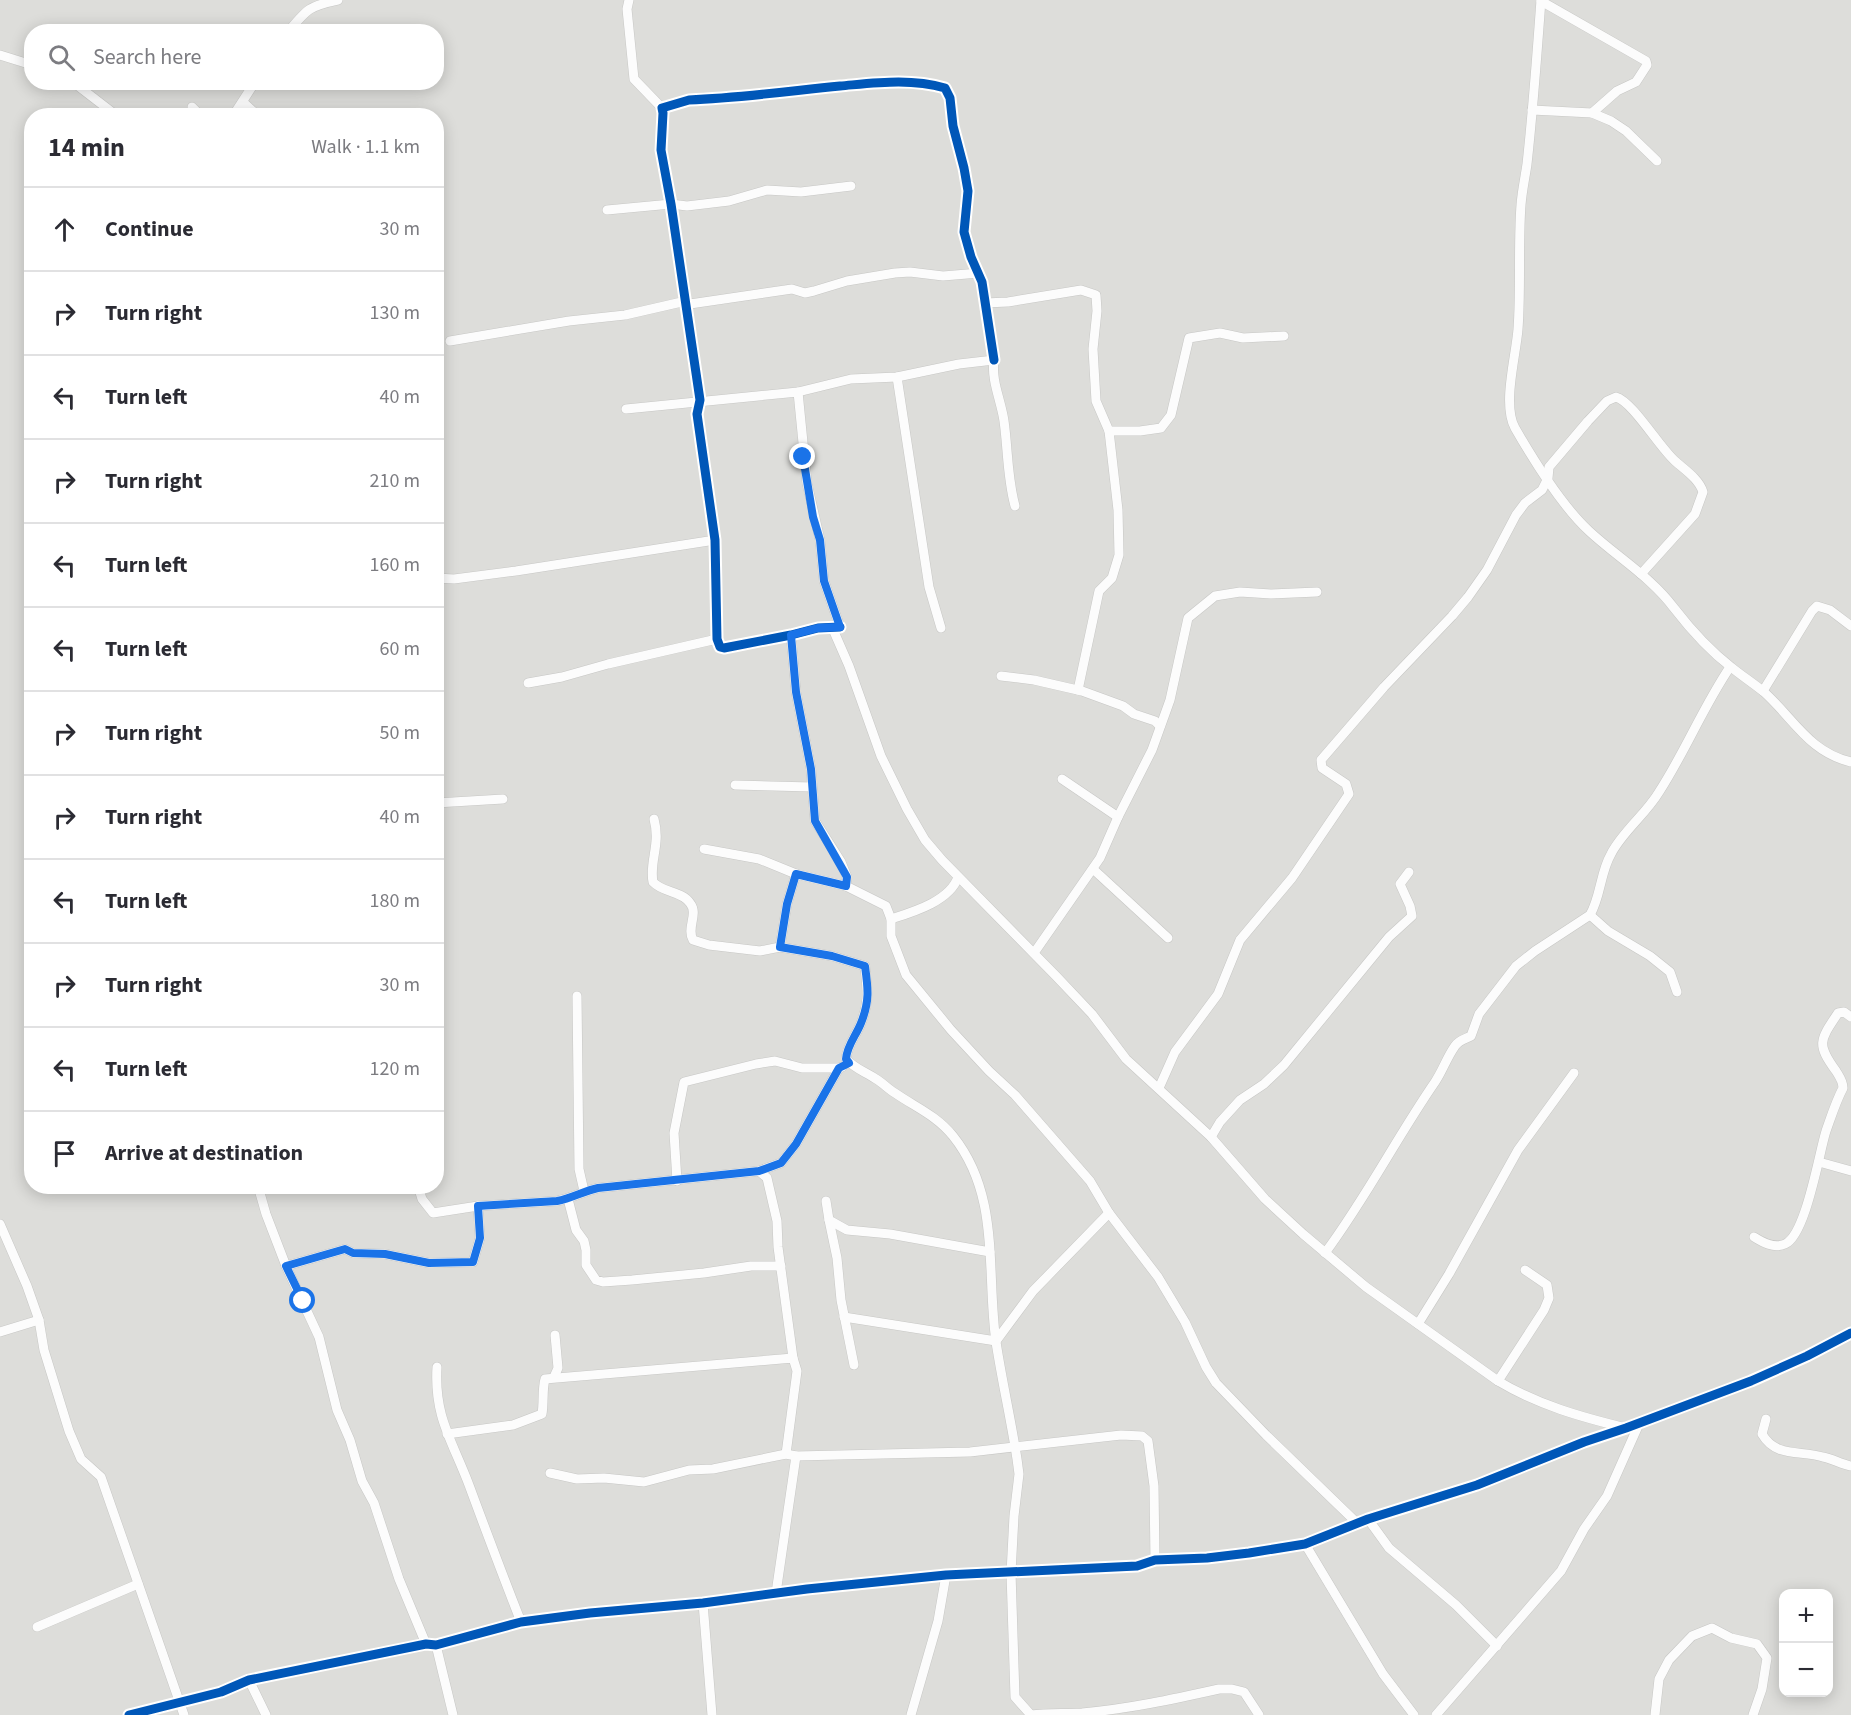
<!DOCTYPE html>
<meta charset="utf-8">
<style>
:root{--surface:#fff;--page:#f2f2f3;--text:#2b2b33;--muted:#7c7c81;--line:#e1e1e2}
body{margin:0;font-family:"Source Sans 3",sans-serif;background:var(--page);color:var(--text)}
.controls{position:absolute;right:18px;bottom:18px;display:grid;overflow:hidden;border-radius:12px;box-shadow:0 3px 15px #0003}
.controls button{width:54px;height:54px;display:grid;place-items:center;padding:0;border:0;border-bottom:2px solid var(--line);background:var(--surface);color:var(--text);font:30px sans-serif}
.stop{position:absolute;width:18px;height:18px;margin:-14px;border:4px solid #1a73e8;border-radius:50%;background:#fff}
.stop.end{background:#1a73e8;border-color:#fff;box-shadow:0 2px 6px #0008}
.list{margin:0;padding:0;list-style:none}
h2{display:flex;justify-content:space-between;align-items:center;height:78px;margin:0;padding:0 24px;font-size:26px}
h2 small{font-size:20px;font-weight:400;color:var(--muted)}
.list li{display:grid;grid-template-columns:39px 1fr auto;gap:18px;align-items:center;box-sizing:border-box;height:84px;padding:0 24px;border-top:2px solid var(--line)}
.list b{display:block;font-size:22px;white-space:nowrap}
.list em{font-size:20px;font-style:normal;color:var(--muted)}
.icon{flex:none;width:33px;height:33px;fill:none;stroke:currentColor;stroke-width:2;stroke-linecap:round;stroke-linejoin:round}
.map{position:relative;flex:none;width:1851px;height:1715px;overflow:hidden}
.search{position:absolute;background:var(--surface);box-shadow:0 3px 15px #0003;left:24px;top:24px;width:420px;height:66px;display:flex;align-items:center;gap:15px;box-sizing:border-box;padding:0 21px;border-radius:24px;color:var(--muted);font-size:22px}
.panel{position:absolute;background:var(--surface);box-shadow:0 3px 15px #0003;left:24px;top:108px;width:420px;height:1086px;border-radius:24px}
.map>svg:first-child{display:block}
</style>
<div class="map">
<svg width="1851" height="1715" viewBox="0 0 1851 1715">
<rect width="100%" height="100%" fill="#eeeee9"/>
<path fill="#ddddda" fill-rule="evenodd" d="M0,0H1851V1715H0ZM32,32H436V82H32ZM32,116H436V1186H32ZM1784,1594H1828V1692H1784Z"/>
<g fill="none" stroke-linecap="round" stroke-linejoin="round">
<defs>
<g id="minor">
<polyline points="629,0 627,9 634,79 662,108"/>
<path d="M1541,0C1537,55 1533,110 1527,164C1525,178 1522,191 1521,205C1518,246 1521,288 1518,329C1516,356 1502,405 1515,428C1534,461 1562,506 1589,531C1617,557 1651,577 1674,608C1691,630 1709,650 1731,667C1742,676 1753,683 1764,692C1794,719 1809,752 1851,762"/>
<path d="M288,32C307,9 309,6 338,0"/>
<polyline points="0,55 32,65"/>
<polyline points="73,82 117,116"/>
<polyline points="243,102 258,116"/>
<polyline points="192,107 201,116"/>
<polyline points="1532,110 1592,113 1617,91 1636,82 1647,65 1646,61 1541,1"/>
<polyline points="1592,113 1611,121 1626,131 1657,161"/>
<polyline points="233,116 255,82"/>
<polyline points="607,210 671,204 687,206 729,201 767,190 801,192 851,186"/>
<polyline points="985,303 1008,302 1081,290 1096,295 1097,311 1093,349 1096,401 1109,431 1140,431 1161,428 1171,415 1189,338 1220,333 1243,338 1284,336"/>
<polyline points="450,341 569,321 625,315 686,301 690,304 792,289 805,293 814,291 847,281 895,273 910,272 943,276 979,273"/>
<polyline points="897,377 929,587 941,628"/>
<path d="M798,392L851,379L897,377L959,364L994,360C991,381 1001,400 1004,421C1008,449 1007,477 1015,506"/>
<polyline points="626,409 798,392 807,483 820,540 824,581 840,627"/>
<polyline points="436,578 454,579 516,571 715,540"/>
<path d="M836,627H832L849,666L881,756L907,809L925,840L942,860L1056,976L1092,1014L1126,1059L1211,1137L1265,1199L1303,1234L1366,1287L1498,1381C1538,1405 1581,1417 1626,1428"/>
<path d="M840,627L818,628L791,635L724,648L720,647L717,639L715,540L697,414L700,400L671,204L661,150L663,113L662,108L689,100C740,98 790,91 840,86C875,83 910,78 945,88L950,98L953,126L964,168L968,191L964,232L971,257L982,282L994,360"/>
<polyline points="791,635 796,692 811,769 815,821 841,862 847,877 846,886 886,906 891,919 891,936 906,975 951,1030 989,1071 1015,1095 1090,1181 1109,1213 1158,1277 1185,1322 1206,1367 1216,1383 1266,1435 1357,1523"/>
<polyline points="1001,676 1034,680 1082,691 1123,706 1134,714 1155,721 1160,726"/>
<polyline points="528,683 562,677 608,664 717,639"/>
<polyline points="1078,690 1099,591 1112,578 1119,555 1118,510 1109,431"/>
<polyline points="1763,691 1812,611 1817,606 1830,610 1851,626"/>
<polyline points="1062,779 1118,817"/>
<polyline points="735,785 812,787"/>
<polyline points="436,803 503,799"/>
<path d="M654,819C661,845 649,861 653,882C663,893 682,891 690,903C699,914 686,928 693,940L709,945L760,951L780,947L832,956L865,966C867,989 870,1001 861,1023C856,1036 847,1045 846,1059C855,1069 866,1072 876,1079C883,1083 888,1089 895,1093C915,1107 936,1115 953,1136C1001,1196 986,1271 996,1342C1002,1381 1011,1420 1017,1459L1019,1474L1014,1516L1011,1573L1015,1697L1031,1715"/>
<polyline points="704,849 759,859 796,874"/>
<polyline points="1093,869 1168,938"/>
<polyline points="1590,915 1608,931 1650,956 1670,972 1677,992"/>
<path d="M891,919C913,912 950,901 958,877"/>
<polyline points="780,947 787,904 796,874 846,886"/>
<polyline points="1034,953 1100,858 1118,817 1152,750 1170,700 1188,618 1215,596 1240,592 1271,594 1317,592"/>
<polyline points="577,996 579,1169 584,1191"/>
<path d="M1159,1088L1175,1052L1218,994L1240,940L1292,878L1349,794L1346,784L1322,768L1321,760L1384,687L1452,616L1468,597L1487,570L1516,515L1525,503L1542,490L1548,478L1549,467L1588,421L1607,401L1616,397C1633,402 1659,447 1675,461C1685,470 1699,479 1703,492L1695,514L1641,574"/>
<polyline points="1211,1137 1220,1122 1240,1100 1264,1084 1284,1065 1389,937 1412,916 1410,906 1400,884 1409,872"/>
<polyline points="1819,1162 1851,1171"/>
<polyline points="759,1171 767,1178 777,1221 778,1247 793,1358"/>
<polyline points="677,1181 674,1133 684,1082 756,1064 775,1061 802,1068 839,1068 842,1067"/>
<polyline points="258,1186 266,1214 286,1266 319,1337 337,1410 350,1440 362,1481 374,1503 399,1579 426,1644"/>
<path d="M418,1186L422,1199L433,1213L478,1206L557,1201C572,1198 584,1191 598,1188L759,1171L781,1163L796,1144L839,1068"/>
<polyline points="568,1199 576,1230 584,1241 586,1250 586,1265 596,1280 603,1282 632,1280 704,1273 751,1266 781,1266"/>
<polyline points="826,1201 829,1220 847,1230 890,1234 990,1252"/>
<polyline points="829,1220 837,1258 841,1300 854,1365"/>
<polyline points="0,1224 27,1286 39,1320 44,1350 69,1431 81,1459 101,1477 184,1715"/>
<path d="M1754,1237C1762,1242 1774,1249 1785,1244C1806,1235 1819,1153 1826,1131C1831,1117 1836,1101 1843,1088C1843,1081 1839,1076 1836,1071C1816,1044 1820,1040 1838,1013L1844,1012L1851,1017"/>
<path d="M1325,1253C1366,1198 1397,1137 1435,1082C1443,1070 1447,1057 1455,1046C1459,1040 1465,1039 1471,1036L1479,1014L1516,966L1535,951L1590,915C1601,896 1600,873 1611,854C1622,832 1646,814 1659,792C1685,752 1703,707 1730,667"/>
<polyline points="286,1266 345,1249 353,1253 385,1254 429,1263 473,1262 480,1238 478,1206"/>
<polyline points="844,1317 996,1341 1033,1291 1109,1213"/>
<polyline points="1418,1324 1449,1274 1518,1150 1574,1073"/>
<polyline points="0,1332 39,1320"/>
<path d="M437,1367C434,1417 452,1440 469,1485C486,1531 503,1576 521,1622"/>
<polyline points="554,1377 558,1368 555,1335"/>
<polyline points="1498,1381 1544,1310 1549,1298 1547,1285 1525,1270"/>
<path d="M1766,1419L1762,1434C1776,1458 1800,1450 1823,1457C1833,1459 1841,1464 1851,1466"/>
<path d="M447,1434L513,1425L542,1414C544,1402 542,1390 545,1379L793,1358L797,1371L786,1454"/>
<polyline points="550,1473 577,1479 604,1478 644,1482 689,1470 713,1469 786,1454 796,1456 970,1452 1121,1435 1142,1436 1148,1441 1154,1486 1155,1560"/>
<polyline points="1368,1519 1389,1548 1456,1605 1497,1646"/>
<polyline points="1305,1544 1383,1674 1414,1715"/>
<polyline points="776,1593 796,1456"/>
<polyline points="703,1603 712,1715"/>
<polyline points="37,1627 138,1584"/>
<polyline points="436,1645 453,1715"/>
<polyline points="249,1680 266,1715"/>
<polyline points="129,1715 221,1692 249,1680 426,1644 436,1645 521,1622 590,1613 703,1603 807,1589 946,1575 1137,1566 1155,1560 1207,1558 1249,1553 1305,1544 1368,1519 1477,1485 1584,1442 1626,1428 1751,1381 1807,1356 1851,1333"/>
<polyline points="911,1715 938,1621 946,1575"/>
<path d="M1031,1715C1048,1713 1065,1714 1082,1713C1128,1709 1174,1699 1219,1689H1232L1244,1692L1259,1715"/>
<polyline points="1436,1715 1561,1571 1584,1529 1607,1496 1639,1424"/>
<polyline points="1655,1715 1659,1679 1669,1660 1692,1636 1712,1628 1731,1638 1757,1644 1767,1658 1762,1689 1753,1715"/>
</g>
</defs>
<use href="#minor" stroke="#c7c7c5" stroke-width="10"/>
<use href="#minor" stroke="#fcfcfc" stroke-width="9"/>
<defs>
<g id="cycleway">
<path d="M840,627L818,628L791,635L724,648L720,647L717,639L715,540L697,414L700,400L671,204L661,150L663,113L662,108L689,100C740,98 790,91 840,86C875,83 910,78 945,88L950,98L953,126L964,168L968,191L964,232L971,257L982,282L994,360"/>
<polyline points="129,1715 221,1692 249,1680 426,1644 436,1645 521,1622 590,1613 703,1603 807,1589 946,1575 1137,1566 1155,1560 1207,1558 1249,1553 1305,1544 1368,1519 1477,1485 1584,1442 1626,1428 1751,1381 1807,1356 1851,1333"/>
</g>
</defs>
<use href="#cycleway" stroke="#fff" stroke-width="13"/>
<use href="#cycleway" stroke="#0057b8" stroke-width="9"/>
</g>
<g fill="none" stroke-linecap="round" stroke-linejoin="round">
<path stroke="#1a73e8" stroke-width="8" d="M303,1301L286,1266L345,1249L353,1253L385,1254L429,1263L473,1262L480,1238L478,1206L557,1201C572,1198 584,1191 598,1188L759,1171L781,1163L796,1144L839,1068L849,1063L846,1059C847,1045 856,1036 861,1023C870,1001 868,988 865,966L832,956L780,947L787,904L796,874L846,886L847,877L815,821L811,769L796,692L791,635L818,628L840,627L824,581L820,540L813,517L803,457"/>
</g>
</svg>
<div class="controls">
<button>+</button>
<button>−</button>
</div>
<div class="stop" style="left:303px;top:1301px"></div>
<div class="stop end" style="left:803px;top:457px"></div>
<div class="search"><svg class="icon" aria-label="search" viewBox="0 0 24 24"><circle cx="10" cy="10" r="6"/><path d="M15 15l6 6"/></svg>Search here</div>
<section class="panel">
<h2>14 min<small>Walk · 1.1 km</small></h2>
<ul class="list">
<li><svg class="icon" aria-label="ahead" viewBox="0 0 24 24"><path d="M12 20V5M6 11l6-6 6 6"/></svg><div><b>Continue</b></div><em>30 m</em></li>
<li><svg class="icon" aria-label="right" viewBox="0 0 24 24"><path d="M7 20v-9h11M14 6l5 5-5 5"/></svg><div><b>Turn right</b></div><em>130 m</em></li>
<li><svg class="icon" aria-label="left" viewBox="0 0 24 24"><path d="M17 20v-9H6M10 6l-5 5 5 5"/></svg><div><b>Turn left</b></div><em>40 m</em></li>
<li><svg class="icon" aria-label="right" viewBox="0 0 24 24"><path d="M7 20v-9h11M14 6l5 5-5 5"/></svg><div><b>Turn right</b></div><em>210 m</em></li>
<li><svg class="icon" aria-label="left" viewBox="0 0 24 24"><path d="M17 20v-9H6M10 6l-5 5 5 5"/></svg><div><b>Turn left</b></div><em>160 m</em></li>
<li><svg class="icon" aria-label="left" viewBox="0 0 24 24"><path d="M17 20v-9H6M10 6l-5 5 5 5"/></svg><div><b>Turn left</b></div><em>60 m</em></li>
<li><svg class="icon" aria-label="right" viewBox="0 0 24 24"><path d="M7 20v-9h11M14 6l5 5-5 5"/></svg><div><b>Turn right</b></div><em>50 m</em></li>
<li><svg class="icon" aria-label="right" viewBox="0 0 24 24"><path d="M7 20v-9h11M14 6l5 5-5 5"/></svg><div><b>Turn right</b></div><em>40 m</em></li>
<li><svg class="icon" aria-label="left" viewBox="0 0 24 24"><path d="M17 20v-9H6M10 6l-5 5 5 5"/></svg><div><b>Turn left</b></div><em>180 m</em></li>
<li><svg class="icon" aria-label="right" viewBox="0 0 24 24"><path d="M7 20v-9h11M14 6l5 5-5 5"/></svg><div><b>Turn right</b></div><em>30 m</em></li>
<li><svg class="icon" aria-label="left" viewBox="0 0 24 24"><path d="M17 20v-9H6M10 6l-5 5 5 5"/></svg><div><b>Turn left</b></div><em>120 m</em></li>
<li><svg class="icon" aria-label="arrive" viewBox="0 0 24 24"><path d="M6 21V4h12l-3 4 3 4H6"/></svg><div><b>Arrive at destination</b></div></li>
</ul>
</section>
</div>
